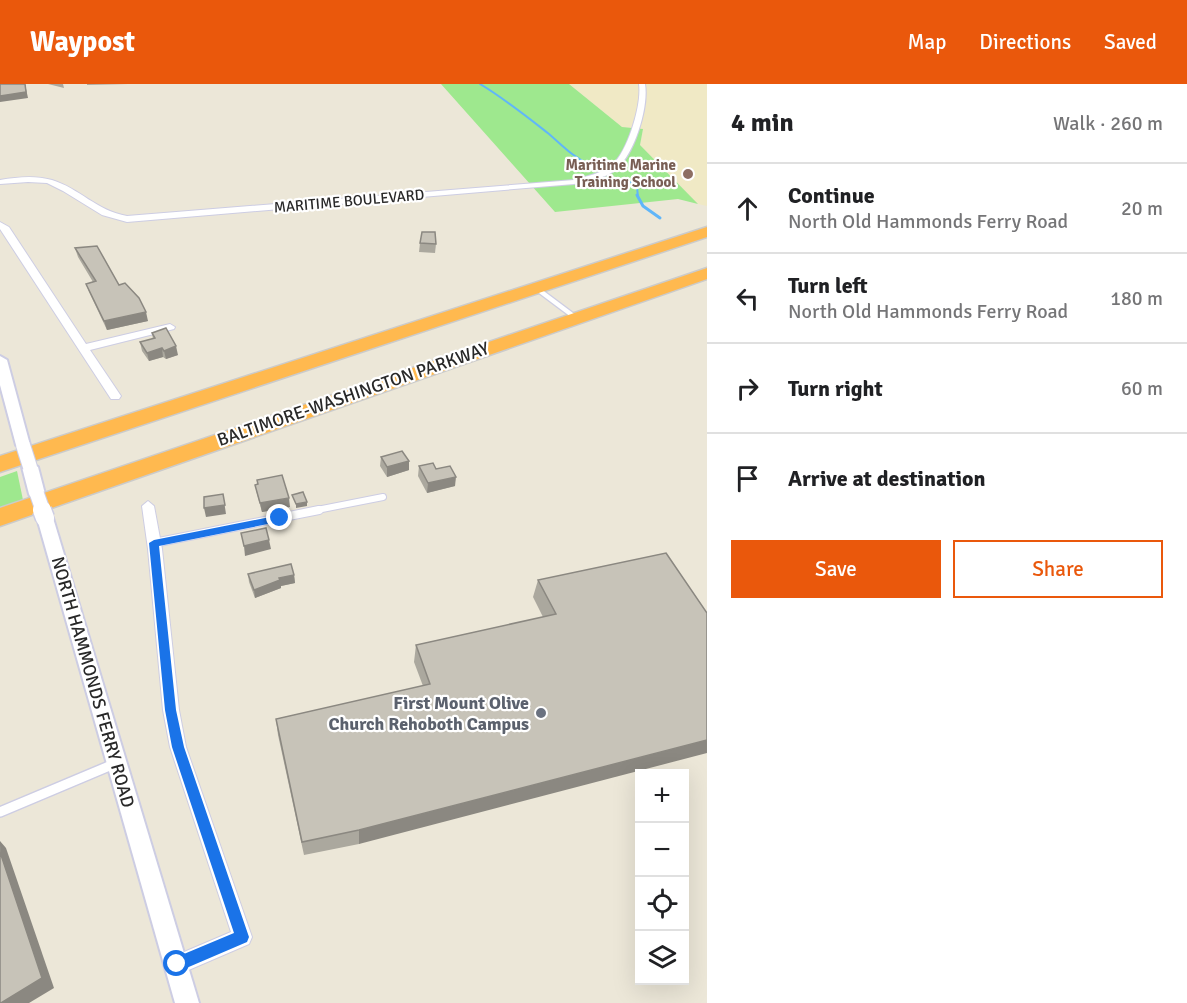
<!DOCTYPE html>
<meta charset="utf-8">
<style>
:root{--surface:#fff;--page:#f6f6f6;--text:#202124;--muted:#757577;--line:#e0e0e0;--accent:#ea580c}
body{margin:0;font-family:Signika,sans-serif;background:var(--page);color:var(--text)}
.controls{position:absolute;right:18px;bottom:18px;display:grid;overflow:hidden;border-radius:0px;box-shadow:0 6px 24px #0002}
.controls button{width:54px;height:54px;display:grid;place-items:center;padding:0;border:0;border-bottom:2px solid var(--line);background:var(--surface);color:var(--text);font:30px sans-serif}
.stop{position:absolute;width:18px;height:18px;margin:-14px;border:4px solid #1a73e8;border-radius:50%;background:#fff}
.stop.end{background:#1a73e8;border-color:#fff;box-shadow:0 2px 6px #0008}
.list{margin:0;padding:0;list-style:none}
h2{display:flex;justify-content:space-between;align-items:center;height:78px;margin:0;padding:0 24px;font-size:26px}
h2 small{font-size:20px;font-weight:400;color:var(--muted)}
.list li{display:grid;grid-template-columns:39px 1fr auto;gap:18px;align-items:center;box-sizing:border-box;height:90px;padding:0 24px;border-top:2px solid var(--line)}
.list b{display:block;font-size:22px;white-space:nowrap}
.list p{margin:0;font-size:20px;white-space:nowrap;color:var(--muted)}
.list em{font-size:20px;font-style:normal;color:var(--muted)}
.actions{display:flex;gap:12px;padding:18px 24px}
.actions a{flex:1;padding:14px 0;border:2px solid var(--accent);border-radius:0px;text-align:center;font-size:21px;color:var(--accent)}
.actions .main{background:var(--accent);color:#fff}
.icon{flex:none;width:33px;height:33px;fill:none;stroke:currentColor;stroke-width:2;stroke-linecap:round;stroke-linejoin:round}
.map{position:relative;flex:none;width:707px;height:919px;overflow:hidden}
header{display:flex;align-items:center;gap:36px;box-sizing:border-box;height:84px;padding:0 30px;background:var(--accent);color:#fff}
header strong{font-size:28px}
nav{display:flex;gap:33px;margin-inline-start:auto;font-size:21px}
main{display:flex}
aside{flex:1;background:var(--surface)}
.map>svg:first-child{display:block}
</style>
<header>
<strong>Waypost</strong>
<nav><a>Map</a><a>Directions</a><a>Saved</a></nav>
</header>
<main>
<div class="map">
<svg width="707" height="919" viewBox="0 0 707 919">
<rect width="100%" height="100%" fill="#ece7d8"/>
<polygon fill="#f0e9c5" points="569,0 707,0 707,122 698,120 640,61 643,45 622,43"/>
<g fill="#9ee88e">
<polygon points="441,0 569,0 622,43 643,45 640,61 698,120 678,115 555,128"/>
<polygon points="17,387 23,416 0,424 0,393"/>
</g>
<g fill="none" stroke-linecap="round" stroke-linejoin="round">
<g stroke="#60b6f9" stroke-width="2">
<path d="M480,0C505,15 526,32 549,50C564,63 572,72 590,81"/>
<polyline points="626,95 637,103 638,113"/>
</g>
<polyline stroke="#60b6f9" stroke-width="3" points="637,111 643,122 660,134"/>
<defs>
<polyline id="service-far3" points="536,204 576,234"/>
<polyline id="service-far2" points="312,427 383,413"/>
<polyline id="service-far1" points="154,459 319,426"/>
<polyline id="service" points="0,728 114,680"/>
<g id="minor">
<path d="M639,0H645C649,23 634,73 614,87C603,95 588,97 574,100L127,138L102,131L63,107L47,99L28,98L0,100V96C17,93 35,91 52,96C79,104 97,127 127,132L574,96C588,92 603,89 613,80C628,66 642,20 639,0Z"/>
<polygon points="0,138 9,143 86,260 170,240 175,243 174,245 90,266 121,312 119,315 111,315 0,145"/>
<polygon points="148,417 154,422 162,465 179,626 186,663 252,853 249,860 177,891 170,888 167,881 170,874 231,848 170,663 163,626 148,465 142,422"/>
</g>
<g id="tertiary">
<polygon points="0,272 7,276 30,361 23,366 16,361 0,301"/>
<polygon points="30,378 38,383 45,410 43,414 31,414 29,410 22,383"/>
<polygon points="45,428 51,430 53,434 199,919 175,919 37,434 39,430"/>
</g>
<g id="motorway">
<polygon points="707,143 707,153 0,388 0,372"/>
<polygon points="707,184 707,195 0,442 0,424"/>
</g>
</defs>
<use href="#service-far3" stroke="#cdcde3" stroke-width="7"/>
<use href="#service-far2" stroke="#cdcde3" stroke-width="8"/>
<use href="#service-far1" stroke="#cdcde3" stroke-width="10"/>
<use href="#service" stroke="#cdcde3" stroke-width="12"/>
<use href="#minor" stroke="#cdcde3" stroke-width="2"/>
<use href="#tertiary" stroke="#cdcde3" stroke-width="4"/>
<use href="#motorway" stroke="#cbcbcb" stroke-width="3"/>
<use href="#service-far3" stroke="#fff" stroke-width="4.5"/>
<use href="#service-far2" stroke="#fff" stroke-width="6"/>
<use href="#service-far1" stroke="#fff" stroke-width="8"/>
<use href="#service" stroke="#fff" stroke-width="9"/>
<use href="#minor" fill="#fff" fill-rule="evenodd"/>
<use href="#tertiary" fill="#fff" fill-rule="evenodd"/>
<use href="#motorway" fill="#ffb94f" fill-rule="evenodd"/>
<defs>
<g id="tertiary-bridge-far1">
<polyline points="23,361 30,383"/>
<polyline points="37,410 43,427"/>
</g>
<polyline id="tertiary-bridge" points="42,426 45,434"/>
</defs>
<use href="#tertiary-bridge-far1" stroke="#cdcde3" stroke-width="16" stroke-linecap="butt"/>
<use href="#tertiary-bridge" stroke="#cdcde3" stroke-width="21" stroke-linecap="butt"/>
<use href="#tertiary-bridge-far1" stroke="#fff" stroke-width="14"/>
<use href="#tertiary-bridge" stroke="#fff" stroke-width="18"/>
</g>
<g fill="#aba89e">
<polygon points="48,0 63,0 64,4"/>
<polygon points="87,0 128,0 87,1"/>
<polygon points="420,159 436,160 435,169 419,168"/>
<polygon points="75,164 119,201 148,237 107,246 89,208 86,200 93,198 78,173"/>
<polygon points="152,249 178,271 166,275 163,273 149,277 142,267 140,258 153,255"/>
<polygon points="381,373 409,386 387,393 380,382"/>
<polygon points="419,382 436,385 455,402 427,409 418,392"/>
<polygon points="257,396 290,423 262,428 257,410 255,401 257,401"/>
<polygon points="248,490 294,491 295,499 281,502 281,504 255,514 249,498"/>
<polygon points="538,496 707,529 359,760 304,771 278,651 276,635 423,602 414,578 416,561 543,533 533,513"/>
</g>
<g fill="#8b8881">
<polygon points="25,0 28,14 0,18 0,12"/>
<polygon points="146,228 148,237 107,246 104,237"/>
<polygon points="176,262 178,271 166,275 164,267"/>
<polygon points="162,264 163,273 149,277 147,269"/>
<polygon points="409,377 409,386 387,393 387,383"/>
<polygon points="456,393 455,402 427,409 428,399"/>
<polygon points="223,410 226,430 206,433 204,424"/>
<polygon points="289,414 290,423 262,428 260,419"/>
<polygon points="307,418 307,422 296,424 296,420"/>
<polygon points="269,456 271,465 245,472 244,462"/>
<polygon points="294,491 295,499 281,502 281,504 255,514 254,506 279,494"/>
<polygon points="707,656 707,669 359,760 359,746"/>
<polygon points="0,757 6,764 54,904 29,919 1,919"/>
</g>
<g fill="#c7c3b8" stroke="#8b8881" stroke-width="1.5">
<polygon points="0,0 25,0 26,8 0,12"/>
<polygon points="422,148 435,148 436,160 420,159"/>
<polygon points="97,162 119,201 125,199 139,214 146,228 104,237 86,200 96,197 75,164"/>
<polygon points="166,244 176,262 164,267 162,264 147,269 140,258 155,254 152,249"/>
<polygon points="402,367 409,377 387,383 381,373"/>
<polygon points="433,379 436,385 450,382 456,393 428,399 419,382"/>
<polygon points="282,391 289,414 260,419 255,401 258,400 257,396"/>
<polygon points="303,408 307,418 296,420 292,411"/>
<polygon points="223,410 225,421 204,424 204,413"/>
<polygon points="266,444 269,456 244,462 241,449"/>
<polygon points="666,469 707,529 707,656 359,746 302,758 276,635 430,600 416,561 556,530 538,496"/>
<polygon points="291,480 294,491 279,494 280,496 254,506 248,490"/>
<polygon points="0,768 42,894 1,919 0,919"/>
</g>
<polygon fill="#1a73e8" points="280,431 284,434 283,437 159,462 176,626 184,663 249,853 247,858 177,888 172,886 170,880 172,875 234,849 172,663 165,626 149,459 154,456"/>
<circle fill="#8d6e63" stroke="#fff" stroke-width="2" cx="688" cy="90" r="6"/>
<circle fill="#6b7280" stroke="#fff" stroke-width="2" cx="541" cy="629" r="6"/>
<g text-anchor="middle" stroke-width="4.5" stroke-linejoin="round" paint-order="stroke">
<g font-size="15" font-weight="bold" fill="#785e54" stroke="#fff" text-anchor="end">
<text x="676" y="86">Maritime Marine<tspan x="676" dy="17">Training School</tspan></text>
</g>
<g font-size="15" fill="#282828" stroke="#fff">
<text transform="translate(349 117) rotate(-5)" y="5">MARITIME BOULEVARD</text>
</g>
<g font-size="18" fill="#282828" stroke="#fff">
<text transform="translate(353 310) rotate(-19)" y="6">BALTIMORE-WASHINGTON PARKWAY</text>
<text transform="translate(93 598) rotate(74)" y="6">NORTH HAMMONDS FERRY ROAD</text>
</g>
<g font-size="18" font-weight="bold" fill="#5b616d" stroke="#fff" text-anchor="end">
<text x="529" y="625">First Mount Olive<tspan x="529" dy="21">Church Rehoboth Campus</tspan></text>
</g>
</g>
</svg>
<div class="controls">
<button>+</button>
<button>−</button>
<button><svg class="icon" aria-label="locate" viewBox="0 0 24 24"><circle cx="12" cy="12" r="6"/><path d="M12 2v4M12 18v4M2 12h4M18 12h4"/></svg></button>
<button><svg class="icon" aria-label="layers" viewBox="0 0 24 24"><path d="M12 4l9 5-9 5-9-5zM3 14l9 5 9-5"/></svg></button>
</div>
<div class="stop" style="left:177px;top:880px"></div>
<div class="stop end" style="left:280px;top:434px"></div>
</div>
<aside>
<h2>4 min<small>Walk · 260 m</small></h2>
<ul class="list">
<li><svg class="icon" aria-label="ahead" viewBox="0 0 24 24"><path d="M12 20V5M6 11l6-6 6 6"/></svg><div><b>Continue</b><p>North Old Hammonds Ferry Road</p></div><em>20 m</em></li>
<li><svg class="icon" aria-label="left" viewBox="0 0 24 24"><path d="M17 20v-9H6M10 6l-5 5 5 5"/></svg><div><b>Turn left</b><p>North Old Hammonds Ferry Road</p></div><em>180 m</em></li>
<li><svg class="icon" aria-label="right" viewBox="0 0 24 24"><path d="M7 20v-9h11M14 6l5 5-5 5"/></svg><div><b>Turn right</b></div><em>60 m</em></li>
<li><svg class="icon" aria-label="arrive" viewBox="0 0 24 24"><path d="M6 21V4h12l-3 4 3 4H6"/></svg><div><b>Arrive at destination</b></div></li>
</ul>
<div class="actions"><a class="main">Save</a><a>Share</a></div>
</aside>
</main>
